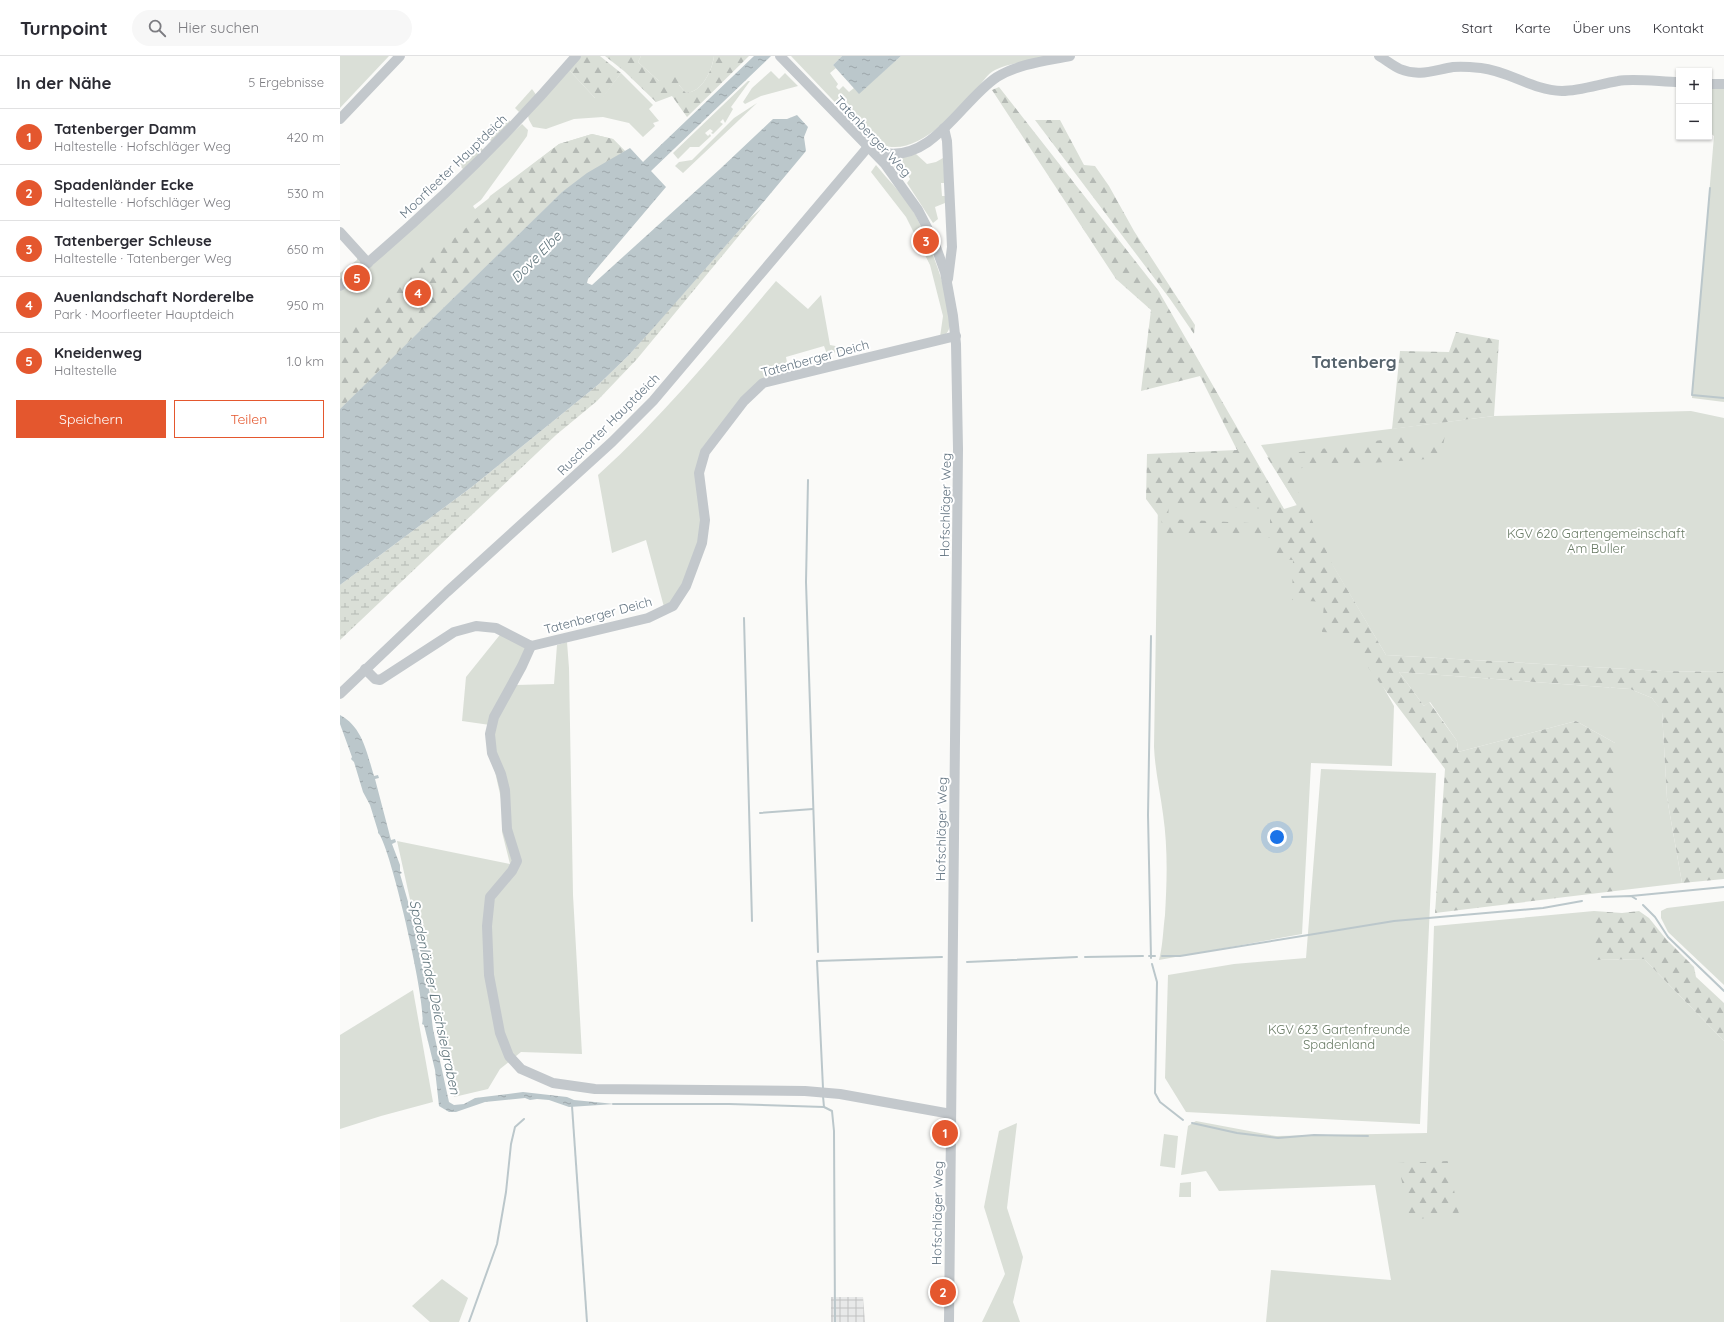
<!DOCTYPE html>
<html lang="de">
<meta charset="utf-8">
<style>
:root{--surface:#fff;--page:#f7f7f7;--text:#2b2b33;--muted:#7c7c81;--line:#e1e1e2;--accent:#e4572e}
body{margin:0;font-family:Quicksand,sans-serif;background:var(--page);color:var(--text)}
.controls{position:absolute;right:12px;top:12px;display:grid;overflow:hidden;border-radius:0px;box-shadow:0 1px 3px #0004}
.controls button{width:36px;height:36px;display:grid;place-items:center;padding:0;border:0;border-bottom:1px solid var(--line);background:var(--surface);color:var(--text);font:20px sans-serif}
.you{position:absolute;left:937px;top:781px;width:14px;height:14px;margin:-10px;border:3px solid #fff;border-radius:50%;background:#1a73e8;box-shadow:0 0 0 6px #1a73e833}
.badge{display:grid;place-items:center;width:26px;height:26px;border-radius:50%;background:var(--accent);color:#fff;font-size:13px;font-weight:700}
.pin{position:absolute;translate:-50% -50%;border:2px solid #fff;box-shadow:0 1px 4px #0006}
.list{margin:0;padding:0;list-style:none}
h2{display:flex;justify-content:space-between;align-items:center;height:52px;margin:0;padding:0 16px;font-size:17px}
h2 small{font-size:13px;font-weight:400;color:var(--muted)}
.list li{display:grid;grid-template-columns:26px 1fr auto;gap:12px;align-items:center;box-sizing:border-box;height:56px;padding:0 16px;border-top:1px solid var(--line)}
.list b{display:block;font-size:15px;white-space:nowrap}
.list p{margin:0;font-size:13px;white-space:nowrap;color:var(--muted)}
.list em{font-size:13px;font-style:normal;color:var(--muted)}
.actions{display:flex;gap:8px;padding:12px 16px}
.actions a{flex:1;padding:9px 0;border:1px solid var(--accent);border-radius:0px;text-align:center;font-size:14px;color:var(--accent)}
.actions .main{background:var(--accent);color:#fff}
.icon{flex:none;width:22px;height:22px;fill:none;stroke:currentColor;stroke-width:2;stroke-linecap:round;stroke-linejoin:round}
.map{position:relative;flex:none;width:1384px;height:1266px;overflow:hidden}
header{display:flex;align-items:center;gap:24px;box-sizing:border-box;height:56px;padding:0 20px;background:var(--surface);border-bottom:1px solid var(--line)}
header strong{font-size:19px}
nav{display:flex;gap:22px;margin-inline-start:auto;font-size:14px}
.search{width:280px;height:36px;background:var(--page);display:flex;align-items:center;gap:10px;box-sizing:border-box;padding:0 14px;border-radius:22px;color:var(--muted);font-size:15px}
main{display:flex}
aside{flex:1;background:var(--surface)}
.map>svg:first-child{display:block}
</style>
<header>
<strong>Turnpoint</strong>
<div class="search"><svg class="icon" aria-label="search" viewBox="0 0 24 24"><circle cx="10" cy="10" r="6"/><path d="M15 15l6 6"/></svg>Hier suchen</div>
<nav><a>Start</a><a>Karte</a><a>Über uns</a><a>Kontakt</a></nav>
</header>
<main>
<aside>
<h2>In der Nähe<small>5 Ergebnisse</small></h2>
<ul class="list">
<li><span class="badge">1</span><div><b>Tatenberger Damm</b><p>Haltestelle · Hofschläger Weg</p></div><em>420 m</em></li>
<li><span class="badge">2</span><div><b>Spadenländer Ecke</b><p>Haltestelle · Hofschläger Weg</p></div><em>530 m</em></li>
<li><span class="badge">3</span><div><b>Tatenberger Schleuse</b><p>Haltestelle · Tatenberger Weg</p></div><em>650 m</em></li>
<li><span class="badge">4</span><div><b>Auenlandschaft Norderelbe</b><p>Park · Moorfleeter Hauptdeich</p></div><em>950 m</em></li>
<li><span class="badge">5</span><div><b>Kneidenweg</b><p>Haltestelle</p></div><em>1.0 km</em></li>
</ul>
<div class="actions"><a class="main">Speichern</a><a>Teilen</a></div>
</aside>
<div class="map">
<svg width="1384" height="1266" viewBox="0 0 1384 1266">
<defs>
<pattern id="industrial-grid" width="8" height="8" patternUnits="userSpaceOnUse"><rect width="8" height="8" fill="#e8e9e9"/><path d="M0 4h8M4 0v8" fill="none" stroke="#c0c1c2"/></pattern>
<pattern id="forest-firs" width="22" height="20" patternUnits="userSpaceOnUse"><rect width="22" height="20" fill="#dadfd7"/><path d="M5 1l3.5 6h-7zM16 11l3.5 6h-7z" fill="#b4b9b4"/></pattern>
<pattern id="wetland-marsh" width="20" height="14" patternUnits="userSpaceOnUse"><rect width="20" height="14" fill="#dadfd7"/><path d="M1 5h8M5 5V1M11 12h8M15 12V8" fill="none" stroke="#b4b9b4"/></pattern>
<pattern id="water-ripples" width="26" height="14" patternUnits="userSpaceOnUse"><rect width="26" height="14" fill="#bbc7cb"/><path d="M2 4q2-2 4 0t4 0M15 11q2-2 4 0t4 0" fill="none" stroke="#9ca6aa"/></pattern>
</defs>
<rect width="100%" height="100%" fill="#fafaf8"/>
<polygon fill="url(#industrial-grid)" points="491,1241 523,1241 525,1266 491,1266"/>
<g fill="#dadfd7">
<polygon points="0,0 49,0 0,52"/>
<path d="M301,0H374C372,15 362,36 346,37L339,29V24L319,25L298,6Z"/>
<path d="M451,0H502L493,9L496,12L490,17L498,28L496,31L499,34L503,30L509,36L514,32L519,37L561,0H715C697,4 671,6 655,14C647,18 642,27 636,34C610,61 568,113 528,81Z"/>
<polygon points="229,14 255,42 262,42 281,17 313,49 309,53 319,65 313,67 315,70 303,81 289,67 263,61 234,63 206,73 193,71 189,64 188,60"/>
<polygon points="431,15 439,23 445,17 458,30 421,40 405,48 403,46 412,32"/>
<polygon points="408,25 410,25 391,51 393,53 385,67 383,63 380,66 383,68 373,78 371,77 373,75 370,73 365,77 368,80 370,78 371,80 359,91 350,91 338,103 333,97"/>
<polygon points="1369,31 1384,32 1384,346 1352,342 1374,80 1369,76"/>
<polygon points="192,33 197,40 179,56 175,52"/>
<polygon points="417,47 343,117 335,110 339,106 352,104 394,62"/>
<polygon points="166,62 171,66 152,86 147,81"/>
<polygon points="182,68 188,74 187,80 141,144 133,150 135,153 219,88 252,78 273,83 285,95 222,136 0,353 0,235"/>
<polygon points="139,89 143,94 124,114 119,109"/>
<polygon points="576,98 587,108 596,106 603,102 605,127 601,127 602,140 605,140 605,147 595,151 598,163 593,167 567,127 570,123 566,116 561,119 549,105 555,101"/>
<path d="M536,109C548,124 563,138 573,155C585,176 616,250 609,273C607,278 604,280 600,281L603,260L590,209L566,161L531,116Z"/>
<polygon points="17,199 22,207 0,226 0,217 17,204"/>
<path d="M436,225L468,253L481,239L490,289L511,293L487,298L484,290L446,301L449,318L423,325L362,392L361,465L359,487L344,527L330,549L324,551L306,484L272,497L258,419C323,360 379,292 436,225Z"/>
<polygon points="1351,355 1384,362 1384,614 1382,616 1322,615 1046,599 921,389 1154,360"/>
<path d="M818,445L942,450L1054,650L1052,710L971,707L962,878L819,904C823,889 823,874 825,859C827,825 828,792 823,758C820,735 815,714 814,691Z"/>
<polygon points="163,575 192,585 176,629 214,628 217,589 227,586 229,612 233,839 242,998 181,996 160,1013 148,1033 114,1041 57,785 170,808 162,776 162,747 147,680 150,669 122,665 126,621"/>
<polygon points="1059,616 1290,633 1312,642 1322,655 1327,742 1342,827 1275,835 1275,687 1236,665 1118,696 1117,685 1090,646 1084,650"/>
<polygon points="981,713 1096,717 1080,1068 846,1056 825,1022 828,919 894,908 966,902"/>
<polygon points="1384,845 1384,929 1328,876 1321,862 1321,855 1327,852"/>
<polygon points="1254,855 1254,904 1304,903 1384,985 1384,1266 926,1266 931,1214 1051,1224 1035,1129 879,1135 866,1115 841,1119 848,1070 856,1065 936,1080 1087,1077 1094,870"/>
<polygon points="73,934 93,1046 41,1060 0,1073 0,979"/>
<polygon points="677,1067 667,1152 683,1201 673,1246 680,1266 642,1266 665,1218 644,1151 659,1075"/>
<polygon points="824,1078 838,1080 835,1112 820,1110"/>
<polygon points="851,1126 851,1141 839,1141 840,1127"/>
<polygon points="102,1223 128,1242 119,1266 90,1266 72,1250"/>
</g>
<g fill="url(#forest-firs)" fill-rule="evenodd">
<polygon points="241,0 260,0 281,17 262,43 255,42 229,14"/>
<path d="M265,0H301L298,6L319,25L331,19L337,20L339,24V29L346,37C362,36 372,15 374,0H409L347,61L332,40L316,46L284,15Z"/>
<path d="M659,31L818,234L944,453L957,449L927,401L1062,381C1075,389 1082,395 1096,384V378L1105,379L1101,402L962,412L957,413L954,418L955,428L960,439L994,511L1046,599L1322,615L1382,616L1384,614V823L1342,827L1327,742L1322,656L1312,642L1290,633L1059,616L1084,650L1089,646L1117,685L1118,696L1236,665L1275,687V835L1095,857L1105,713L1002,577L982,576L984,546L952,544L953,504L936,503L937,482L824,477L821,463L806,443L807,398L897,394L860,320L801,335L811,254L776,223L652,34ZM829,448L930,453V468L828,463Z"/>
<polygon points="695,64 720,64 744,109 755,110 769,130 794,175 855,269 854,278 830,243"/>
<polygon points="252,78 273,83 285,95 247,117 222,136 0,353 0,279 140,160 150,140 219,88"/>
<polygon points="1116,276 1159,284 1154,360 1052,373 1060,295 1109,296"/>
<polygon points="1254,855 1282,857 1299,855 1309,862 1326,883 1354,911 1356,921 1384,947 1384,985 1304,903 1254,904"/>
<polygon points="1108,1105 1119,1158 1070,1164 1058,1107"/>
</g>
<polygon fill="url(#wetland-marsh)" points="421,153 297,303 257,345 216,379 0,584 0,529 133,430 259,328 288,300 410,162"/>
<g fill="url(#water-ripples)">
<polygon points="414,0 431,0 311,115 326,131 248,223 247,227 252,229 380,113 433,63 447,63 457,59 468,71 464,81 466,95 410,162 316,269 288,300 259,328 133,430 0,529 0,353 222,136 247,117 290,92 303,106"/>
<polygon points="502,0 561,0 519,38 493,9"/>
<path d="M0,659C23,671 27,698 34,720L38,719L39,722L35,723L51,784L55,783L56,786L52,788L60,809V815L62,817L60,818L71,856L90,938V949L93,973L109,1046L114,1049L124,1048L135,1042L183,1036L227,1041L234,1044L275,1048L229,1051L209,1044L197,1043L190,1044L185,1042L145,1046L116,1056H109L99,1050L95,1014L84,969L82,968C88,952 49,784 38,777V775L30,749L23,736L14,706L11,703L12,701L0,668Z"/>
</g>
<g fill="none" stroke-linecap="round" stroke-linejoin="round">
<g stroke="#bbc7cb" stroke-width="2">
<polyline points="1370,132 1352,339 1384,342"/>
<polyline points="468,424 466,526 478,896"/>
<polyline points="404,562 412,865"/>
<polyline points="420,757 473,753"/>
<polyline points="1291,840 1384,831"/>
<polyline points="1262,841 1291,840 1296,843"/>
<polyline points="1303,849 1315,861 1328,881 1384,935"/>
<polyline points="809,900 815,900"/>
<polyline points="822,900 840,900 1054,865 1203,852 1242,845"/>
<polyline points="745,901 803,900"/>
<polyline points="811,902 808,759 811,580"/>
<polyline points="627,906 737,901"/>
<polyline points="812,908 817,926 815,1037 820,1046 843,1064"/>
<polyline points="483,1032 477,905 602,901"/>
<polyline points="483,1040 484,1051 492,1055 494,1075 495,1266"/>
<polyline points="273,1048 389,1048 484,1051"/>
<polyline points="232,1050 247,1266"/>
<polyline points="852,1067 897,1077 938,1082 974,1079 1028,1080"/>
<polyline points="129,1266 157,1188 166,1136 171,1088 175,1071 184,1063"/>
</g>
<g stroke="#c3c8cc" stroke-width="10">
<polyline points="440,0 545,108 578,154 593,183 605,216 613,260 616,288 618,393 609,1266"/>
<path d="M1039,0C1046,4 1053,10 1060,13C1079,21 1094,14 1113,11C1122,10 1132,11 1141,12C1169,15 1192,34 1222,35C1240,35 1260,28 1278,25C1293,22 1323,26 1339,26"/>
<polyline points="1369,28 1384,28"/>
<polyline points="0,63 60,0"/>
<polyline points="604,72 607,85 612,191 608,223"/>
<path d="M530,92C535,93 540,96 544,97C593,106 622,44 657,21C678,8 705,5 730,0"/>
<polyline points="0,176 28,207"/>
<path d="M0,230C85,160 164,84 236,0"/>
<polyline points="191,590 182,610 154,661 150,678 152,697 161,718 165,734 167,773 177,805 172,815 150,841 147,870 149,919 160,977 169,1000 181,1013 213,1027 255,1033 465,1035 500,1038 611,1058"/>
<polyline points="25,613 35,623 40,624 114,576 136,570 156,572 191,590 308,562 333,550 346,530 362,487 365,464 359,417 365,396 404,345 423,327 616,280"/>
<polyline points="0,638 107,536 272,386 313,345 528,91"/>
</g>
</g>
<g text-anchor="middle" stroke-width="4" stroke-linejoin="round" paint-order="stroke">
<g font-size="13" fill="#657683" stroke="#fff">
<text transform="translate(533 80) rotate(47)" y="5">Tatenberger Weg</text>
<text transform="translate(113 110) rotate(-44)" y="5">Moorfleeter Hauptdeich</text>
<text transform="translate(475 302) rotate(-15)" y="5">Tatenberger Deich</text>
<text transform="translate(268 368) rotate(-45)" y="5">Ruschorter Hauptdeich</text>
<text transform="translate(605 449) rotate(-89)" y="5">Hofschläger Weg</text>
<text transform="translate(258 559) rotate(-15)" y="5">Tatenberger Deich</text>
<text transform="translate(601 773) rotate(-89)" y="5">Hofschläger Weg</text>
<text transform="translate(597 1157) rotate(-89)" y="5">Hofschläger Weg</text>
</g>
<g font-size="13" fill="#687a64" stroke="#fff">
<text x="1256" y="482">KGV 620 Gartengemeinschaft<tspan x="1256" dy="15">Am Buller</tspan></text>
<text x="999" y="978">KGV 623 Gartenfreunde<tspan x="999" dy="15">Spadenland</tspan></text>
</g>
<g font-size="14" font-style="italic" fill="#60757c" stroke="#fff">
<text transform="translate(196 201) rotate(-46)" y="5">Dove Elbe</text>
<text transform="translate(95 941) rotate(78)" y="5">Spadenländer Deichsielgraben</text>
</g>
<g font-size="17" font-weight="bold" fill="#57646e" stroke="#fff">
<text x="1014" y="312">Tatenberg</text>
</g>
</g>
</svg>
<div class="controls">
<button>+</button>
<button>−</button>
</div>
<div class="you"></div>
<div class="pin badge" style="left:605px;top:1077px">1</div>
<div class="pin badge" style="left:603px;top:1236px">2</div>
<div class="pin badge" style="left:586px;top:185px">3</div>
<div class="pin badge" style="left:78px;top:237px">4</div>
<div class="pin badge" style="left:17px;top:222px">5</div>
</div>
</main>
